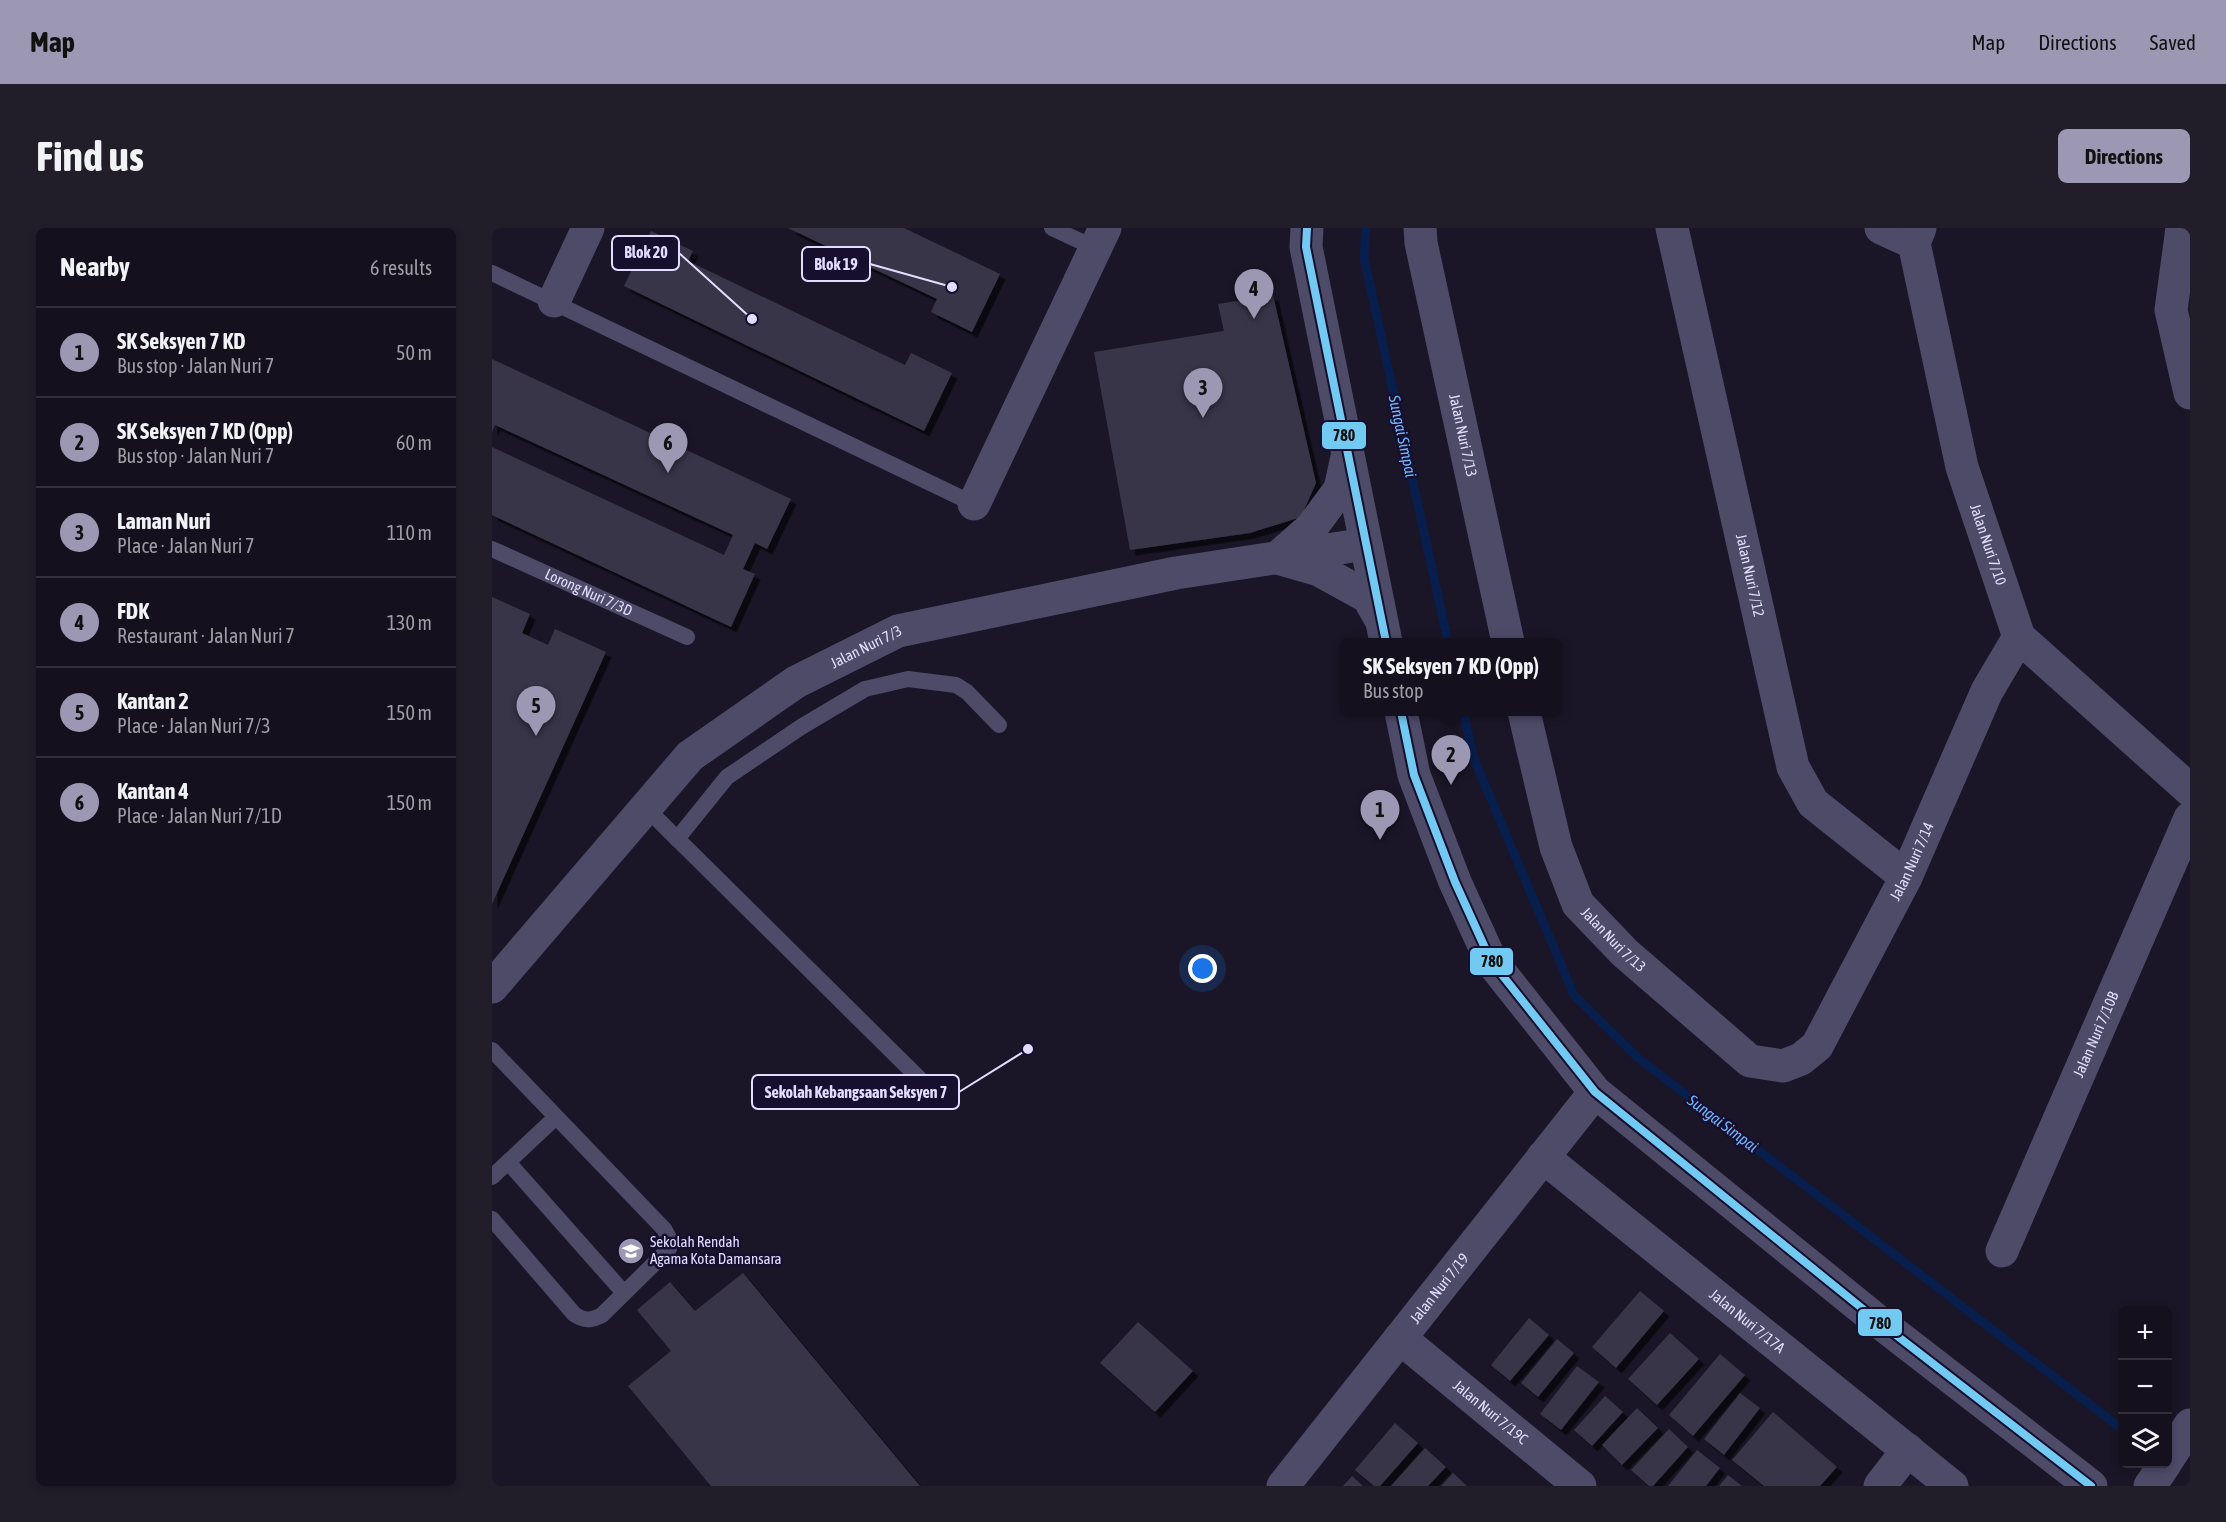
<!DOCTYPE html>
<meta charset="utf-8">
<style>
:root{--surface:#14101d;--page:#211e2a;--text:#f1f3f6;--muted:#9d9da4;--line:#33303b;--accent:#9c97b3}
body{margin:0;font-family:"Asap Condensed",sans-serif;background:var(--page);color:var(--text)}
.controls{position:absolute;right:18px;bottom:18px;display:grid;overflow:hidden;border-radius:9px;box-shadow:0 3px 9px #0003}
.controls button{width:54px;height:54px;display:grid;place-items:center;padding:0;border:0;border-bottom:2px solid var(--line);background:var(--surface);color:var(--text);font:30px sans-serif}
.you{position:absolute;left:711px;top:741px;width:21px;height:21px;margin:-15px;border:4px solid #fff;border-radius:50%;background:#1a73e8;box-shadow:0 0 0 9px #1a73e833}
.badge{display:grid;place-items:center;width:39px;height:39px;border-radius:50%;background:var(--accent);color:#111;font-size:20px;font-weight:700}
.pin{position:absolute;translate:-50% -50px;filter:drop-shadow(0 2px 3px #0008)}
.pin::after{content:'';position:absolute;top:32px;width:21px;height:18px;background:inherit;clip-path:polygon(0 0,100% 0,50% 100%)}
.popup{position:absolute;left:848px;top:410px;width:222px;height:78px;box-sizing:border-box;display:grid;place-content:center;border-radius:9px;background:var(--surface);filter:drop-shadow(0 2px 4px #0005);font-size:20px;white-space:nowrap;color:var(--muted)}
.popup b{font-size:22px;color:var(--text)}
.popup::after{content:'';position:absolute;left:50%;top:100%;margin-left:-12px;border:12px solid transparent;border-top-color:var(--surface)}
.list{margin:0;padding:0;list-style:none}
h2{display:flex;justify-content:space-between;align-items:center;height:78px;margin:0;padding:0 24px;font-size:26px}
h2 small{font-size:20px;font-weight:400;color:var(--muted)}
.list li{display:grid;grid-template-columns:39px 1fr auto;gap:18px;align-items:center;box-sizing:border-box;height:90px;padding:0 24px;border-top:2px solid var(--line)}
.list b{display:block;font-size:22px;white-space:nowrap}
.list p{margin:0;font-size:20px;white-space:nowrap;color:var(--muted)}
.list em{font-size:20px;font-style:normal;color:var(--muted)}
.icon{flex:none;width:33px;height:33px;fill:none;stroke:currentColor;stroke-width:2;stroke-linecap:round;stroke-linejoin:round}
.map{position:relative;flex:none;width:1698px;height:1258px;overflow:hidden;border-radius:9px}
header{display:flex;align-items:center;gap:36px;box-sizing:border-box;height:84px;padding:0 30px;background:var(--accent);color:#111}
header strong{font-size:28px}
nav{display:flex;gap:33px;margin-inline-start:auto;font-size:21px}
.intro{display:flex;align-items:center;justify-content:space-between;box-sizing:border-box;height:144px;padding:0 36px}
h1{margin:0;font-size:42px}
.button{padding:15px 27px;border-radius:9px;background:var(--accent);color:#111;font-size:21px;font-weight:700}
main{display:flex;gap:36px;padding:0 36px}
aside{flex:1;background:var(--surface);border-radius:9px;box-shadow:0 3px 9px #0003}
.map>svg:first-child{display:block}
</style>
<header>
<strong>Map</strong>
<nav><a>Map</a><a>Directions</a><a>Saved</a></nav>
</header>
<div class="intro"><h1>Find us</h1><a class="button">Directions</a></div>
<main>
<aside>
<h2>Nearby<small>6 results</small></h2>
<ul class="list">
<li><span class="badge">1</span><div><b>SK Seksyen 7 KD</b><p>Bus stop · Jalan Nuri 7</p></div><em>50 m</em></li>
<li><span class="badge">2</span><div><b>SK Seksyen 7 KD (Opp)</b><p>Bus stop · Jalan Nuri 7</p></div><em>60 m</em></li>
<li><span class="badge">3</span><div><b>Laman Nuri</b><p>Place · Jalan Nuri 7</p></div><em>110 m</em></li>
<li><span class="badge">4</span><div><b>FDK</b><p>Restaurant · Jalan Nuri 7</p></div><em>130 m</em></li>
<li><span class="badge">5</span><div><b>Kantan 2</b><p>Place · Jalan Nuri 7/3</p></div><em>150 m</em></li>
<li><span class="badge">6</span><div><b>Kantan 4</b><p>Place · Jalan Nuri 7/1D</p></div><em>150 m</em></li>
</ul>
</aside>
<div class="map">
<svg width="1698" height="1258" viewBox="0 0 1698 1258">
<defs>
<filter id="shadow"><feDropShadow dx="5.5" dy="5.5" stdDeviation="0" flood-color="#0009"/></filter>
</defs>
<rect width="100%" height="100%" fill="#1a1627"/>
<g fill="none" stroke-linecap="round" stroke-linejoin="round">
<g stroke="#081e4d" stroke-width="9">
<polyline points="874,0 872,30 956,414"/>
<polyline points="971,484 982,531 1082,767 1145,829 1630,1201"/>
</g>
</g>
<g fill="#393548" filter="url(#shadow)">
<polygon points="296,0 412,0 508,46 480,104 439,84 445,71"/>
<polygon points="159,3 201,23 196,33 413,137 419,125 460,145 432,203 132,58"/>
<polygon points="781,67 824,255 809,289 758,305 638,322 602,124 732,103 726,76"/>
<polygon points="0,131 299,271 275,321 263,315 251,341 263,346 239,399 0,287 0,219 232,327 241,307 3,197 0,204"/>
<polygon points="0,369 38,386 30,405 56,417 63,401 114,424 0,676"/>
<polygon points="251,1045 428,1258 219,1258 136,1158 179,1123 145,1082 178,1054 203,1083"/>
<polygon points="1148,1063 1172,1083 1124,1140 1100,1119"/>
<polygon points="1037,1090 1057,1107 1018,1153 999,1137"/>
<polygon points="646,1094 701,1143 663,1184 608,1135"/>
<polygon points="1178,1105 1207,1131 1165,1177 1136,1151"/>
<polygon points="1065,1111 1082,1125 1046,1169 1029,1155"/>
<polygon points="1228,1126 1253,1147 1201,1208 1177,1187"/>
<polygon points="1085,1138 1107,1154 1069,1202 1048,1186"/>
<polygon points="1248,1165 1268,1180 1232,1227 1212,1211"/>
<polygon points="1113,1168 1131,1184 1100,1218 1082,1202"/>
<polygon points="1145,1180 1166,1200 1130,1237 1110,1217"/>
<polygon points="1281,1184 1345,1239 1328,1258 1272,1258 1240,1232"/>
<polygon points="903,1195 926,1215 888,1258 882,1258 863,1242"/>
<polygon points="1177,1201 1196,1219 1161,1258 1157,1258 1139,1242"/>
<polygon points="933,1220 954,1239 936,1258 899,1258"/>
<polygon points="1205,1222 1228,1240 1214,1258 1176,1258"/>
<polygon points="961,1245 975,1258 949,1258"/>
<polygon points="1236,1247 1250,1258 1227,1258"/>
<polygon points="860,1248 871,1258 851,1258"/>
</g>
<g fill="none" stroke-linecap="round" stroke-linejoin="round">
<g stroke="#4d4b68" stroke-width="16">
<polyline points="560,0 603,20"/>
<polyline points="0,45 482,276"/>
<path id="s1" d="M0,321L195,409"/>
<polyline points="154,580 447,870"/>
<polyline points="185,611 235,549 309,499 373,461 416,451 464,457 475,464 507,497"/>
<path d="M0,822L172,1001L177,1010V1021L110,1087C99,1093 92,1093 82,1086L0,991"/>
<polyline points="16,934 132,1065"/>
<polyline points="0,949 64,889"/>
</g>
<g stroke="#4d4b68" stroke-width="33">
<path id="s2" d="M928,0L929,15L1016,414"/>
<path id="s3" d="M1180,0L1301,539L1321,575L1414,649"/>
<polyline points="1389,0 1422,15"/>
<path id="s4" d="M1428,0L1422,15L1470,239L1527,409L1698,562"/>
<polyline points="1690,0 1679,82 1698,165"/>
<polyline points="62,73 96,0"/>
<polyline points="482,276 613,0"/>
<path id="s5" d="M1032,484L1064,619L1086,676L1133,725L1258,833L1291,838L1309,831L1325,818L1414,649L1495,463L1527,409"/>
<path id="s6" d="M0,759L198,528L304,454L406,403L684,345L874,316"/>
<path id="s7" d="M1051,929L1460,1258"/>
<path id="s8" d="M1510,1023L1698,590"/>
<path id="s9" d="M908,1110L1088,1258"/>
<polyline points="1676,1231 1698,1197"/>
<path id="s10" d="M791,1258L1103,864"/>
<polyline points="1388,1258 1416,1222"/>
<polyline points="1658,1258 1673,1236"/>
</g>
<g stroke="#4d4b68" stroke-width="33">
<polyline points="815,0 814,19 894,414"/>
<polyline points="785,330 820,299 848,261 855,229"/>
<polyline points="785,330 827,342 876,369 888,390"/>
<polyline points="909,484 922,547 963,654 999,733 1103,864 1382,1090 1599,1258"/>
</g>
<defs>
<g id="bus-1">
<polyline points="815,0 814,19 894,414"/>
<polyline points="909,484 922,547 963,654 999,733 1103,864 1382,1090 1599,1258"/>
</g>
</defs>
<use href="#bus-1" stroke="#160f2e" stroke-width="12"/>
<use href="#bus-1" stroke="#71caf2" stroke-width="8"/>
</g>
<defs>
<symbol id="school-disc" viewBox="-11 -11 22 22"><circle r="9.5" fill="#9c97b3" stroke="#160f2e"/><path d="M0-5L7-2L0 1L-7-2ZM-4 1L0 2.5L4 1V4Q0 6-4 4Z" fill="#fff"/></symbol>
</defs>
<g fill-rule="evenodd">
<use href="#school-disc" x="124" y="1008" width="30" height="30"/>
</g>
<g text-anchor="middle" stroke-width="5" stroke-linejoin="round" paint-order="stroke">
<g font-size="15" fill="#e2ddff" stroke="#160f2e">
<text dy="5" stroke="none"><textPath href="#s2" startOffset="212">Jalan Nuri 7/13</textPath></text>
<text dy="5" stroke="none"><textPath href="#s4" startOffset="327">Jalan Nuri 7/10</textPath></text>
<text dy="5" stroke="none"><textPath href="#s3" startOffset="356">Jalan Nuri 7/12</textPath></text>
<text dy="5" stroke="none"><textPath href="#s1" startOffset="106">Lorong Nuri 7/3D</textPath></text>
<text dy="5" stroke="none"><textPath href="#s6" startOffset="512">Jalan Nuri 7/3</textPath></text>
<text dy="5" stroke="none"><textPath href="#s5" startOffset="714">Jalan Nuri 7/14</textPath></text>
<text dy="5" stroke="none"><textPath href="#s5" startOffset="250">Jalan Nuri 7/13</textPath></text>
<text dy="5" stroke="none"><textPath href="#s8" startOffset="236">Jalan Nuri 7/10B</textPath></text>
<text dy="5" stroke="none"><textPath href="#s10" startOffset="252">Jalan Nuri 7/19</textPath></text>
<text dy="5" stroke="none"><textPath href="#s7" startOffset="262">Jalan Nuri 7/17A</textPath></text>
<text dy="5" stroke="none"><textPath href="#s9" startOffset="117">Jalan Nuri 7/19C</textPath></text>
</g>
<g font-size="15" fill="#e2ddff" stroke="#160f2e" text-anchor="start">
<text x="158" y="1019">Sekolah Rendah<tspan x="158" dy="17">Agama Kota Damansara</tspan></text>
</g>
<g font-size="16" font-style="italic" fill="#6bb6ff" stroke="#160f2e">
<text transform="translate(911 208) rotate(78)" y="6">Sungai Simpai</text>
<text transform="translate(1231 895) rotate(37)" y="6">Sungai Simpai</text>
</g>
</g>
<path fill="none" stroke="#e2ddff" stroke-width="2" d="M260 91L187 25M460 59L378 36M536 821L467 864"/>
<g fill="#e2ddff" stroke="#160f2e" stroke-width="2">
<circle cx="260" cy="91" r="6"/>
<circle cx="460" cy="59" r="6"/>
<circle cx="536" cy="821" r="6"/>
</g>
<g fill="#160f2e" stroke="#e2ddff" stroke-width="2">
<rect x="120" y="8" width="67" height="34" rx="6"/>
<rect x="310" y="19" width="68" height="34" rx="6"/>
<rect x="260" y="847" width="207" height="34" rx="6"/>
</g>
<g font-size="16" text-anchor="middle" font-weight="bold" fill="#e2ddff">
<text x="154" y="30">Blok 20</text>
<text x="344" y="42">Blok 19</text>
<text x="364" y="870">Sekolah Kebangsaan Seksyen 7</text>
</g>
<g stroke="#160f2e" stroke-width="2">
<rect x="829" y="193" width="46" height="29" rx="6" fill="#71caf2"/>
<rect x="977" y="719" width="45" height="29" rx="6" fill="#71caf2"/>
<rect x="1365" y="1080" width="46" height="29" rx="6" fill="#71caf2"/>
</g>
<g font-size="16" text-anchor="middle" font-weight="bold" fill="#111">
<text x="852" y="213">780</text>
<text x="1000" y="739">780</text>
<text x="1388" y="1101">780</text>
</g>
</svg>
<div class="controls">
<button>+</button>
<button>−</button>
<button><svg class="icon" aria-label="layers" viewBox="0 0 24 24"><path d="M12 4l9 5-9 5-9-5zM3 14l9 5 9-5"/></svg></button>
</div>
<div class="you"></div>
<div class="pin badge" style="left:888px;top:612px">1</div>
<div class="pin badge" style="left:959px;top:557px">2</div>
<div class="popup"><b>SK Seksyen 7 KD (Opp)</b>Bus stop</div>
<div class="pin badge" style="left:711px;top:190px">3</div>
<div class="pin badge" style="left:762px;top:91px">4</div>
<div class="pin badge" style="left:44px;top:508px">5</div>
<div class="pin badge" style="left:176px;top:245px">6</div>
</div>
</main>
